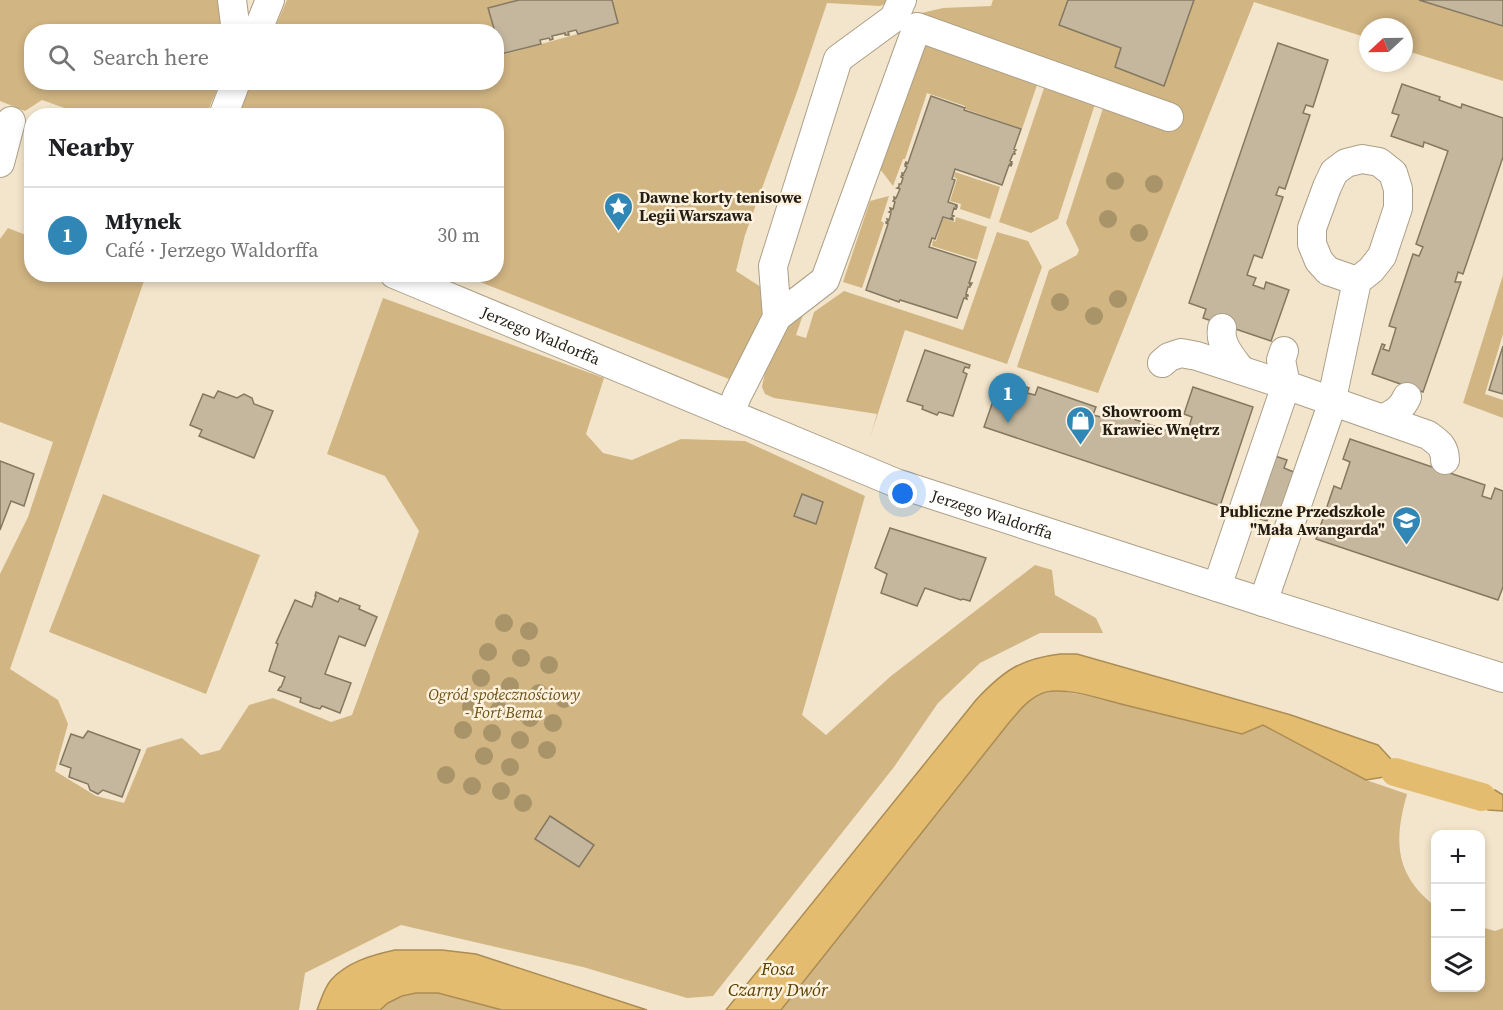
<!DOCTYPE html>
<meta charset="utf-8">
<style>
:root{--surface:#fff;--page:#f2f2f2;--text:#202124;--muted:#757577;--line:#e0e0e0;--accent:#3086b5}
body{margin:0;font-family:"Source Serif 4",serif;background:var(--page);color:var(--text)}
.controls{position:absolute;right:18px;bottom:18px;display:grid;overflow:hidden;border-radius:12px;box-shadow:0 3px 9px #0003}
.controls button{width:54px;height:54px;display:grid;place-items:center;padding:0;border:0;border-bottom:2px solid var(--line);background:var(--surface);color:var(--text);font:30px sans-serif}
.compass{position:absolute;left:1359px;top:18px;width:54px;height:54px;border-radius:50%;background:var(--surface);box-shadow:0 3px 9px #0003;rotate:248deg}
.you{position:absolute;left:903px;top:494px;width:21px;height:21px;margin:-15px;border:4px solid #fff;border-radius:50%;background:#1a73e8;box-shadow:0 0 0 9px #1a73e833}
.badge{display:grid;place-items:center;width:39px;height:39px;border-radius:50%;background:var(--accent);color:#fff;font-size:20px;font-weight:700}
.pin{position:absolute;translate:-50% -50px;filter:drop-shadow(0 2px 3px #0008)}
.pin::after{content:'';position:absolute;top:32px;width:21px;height:18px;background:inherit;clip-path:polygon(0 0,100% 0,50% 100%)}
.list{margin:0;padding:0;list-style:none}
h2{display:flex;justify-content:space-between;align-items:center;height:78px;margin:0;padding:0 24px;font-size:26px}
h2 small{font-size:20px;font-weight:400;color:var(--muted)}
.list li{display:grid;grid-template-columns:39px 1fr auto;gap:18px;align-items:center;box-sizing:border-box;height:96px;padding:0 24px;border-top:2px solid var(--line)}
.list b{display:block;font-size:22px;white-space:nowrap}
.list p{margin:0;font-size:20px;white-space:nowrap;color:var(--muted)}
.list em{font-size:20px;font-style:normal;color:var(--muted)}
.icon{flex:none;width:33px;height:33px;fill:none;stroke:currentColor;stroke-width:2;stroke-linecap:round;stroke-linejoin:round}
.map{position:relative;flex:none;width:1503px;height:1010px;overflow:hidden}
.search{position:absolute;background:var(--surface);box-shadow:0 3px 9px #0003;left:24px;top:24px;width:480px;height:66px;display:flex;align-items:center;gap:15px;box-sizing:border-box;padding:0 21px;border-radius:24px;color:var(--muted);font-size:22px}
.panel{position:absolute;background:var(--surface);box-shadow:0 3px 9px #0003;left:24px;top:108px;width:480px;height:174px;border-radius:24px}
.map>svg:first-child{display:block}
</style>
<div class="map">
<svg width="1503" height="1010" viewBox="0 0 1503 1010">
<rect width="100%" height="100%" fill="#f3e5cb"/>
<g fill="#d1b583">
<polygon points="0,0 224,0 230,31 32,32 32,82 220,83 206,115 84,115 42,100 25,111 0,101"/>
<polygon points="287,0 523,0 495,31 273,32"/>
<polygon points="612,0 889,0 887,3 880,6 827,3 797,92 745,235 736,271 764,289 765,307 734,381 462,275 496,274 496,116 240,116 246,90 250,83 496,82 497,37 502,55 617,23"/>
<polygon points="993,0 1068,0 1060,25 1121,48 1115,67 1164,86 1194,0 1419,0 1503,26 1503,81 1404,50 1404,27 1368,27 1368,38 1254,2 1098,393 1017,367 1049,270 1077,255 1079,250 1066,223 1103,108 1166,130 913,15 943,8 991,6"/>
<polygon points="923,43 1038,82 1022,129 965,109 965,106 927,93 905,159 903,159 893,186 880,169"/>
<polygon points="1044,88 1095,104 1058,219 1031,233 999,222"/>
<polygon points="955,172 1000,187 990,219 960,209 961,204 950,201 957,179 954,177"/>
<polygon points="889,196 881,221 884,223 862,288 843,282 870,201"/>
<polygon points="956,217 987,227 977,260 932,246 933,240 936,241 943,218 955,222"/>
<polygon points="8,228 31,237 32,274 135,274 145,278 10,669 58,700 68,724 55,771 96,796 124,803 147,748 182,738 201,755 220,750 249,705 273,698 331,722 352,715 419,531 385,476 327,454 383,298 604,378 586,434 603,453 632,460 681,439 745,441 865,496 802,715 826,735 891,676 1035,565 1052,570 1055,595 1096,618 1103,633 1040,633 980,663 938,703 894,767 713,996 687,998 583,967 401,925 305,973 299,1010 0,1010 0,574 28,517 53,442 0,422 0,239"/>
<polygon points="997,232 1028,241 1042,267 1007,364 905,330 870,438 877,414 774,398 765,394 762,387 765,372 785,325 805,309 796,335 806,338 814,312 844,291 963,330"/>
<polygon points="1503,275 1503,334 1485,394 1503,400 1503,418 1463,403"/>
<polygon points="103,494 260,555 206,694 49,632"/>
<path d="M1059,691L1263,725L1366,780L1407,794C1394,840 1394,874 1435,906L1436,988H1480L1481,927L1495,931L1503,928V1010H781L1008,724C1024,705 1033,693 1059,691Z"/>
<path d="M416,993H438L502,1010H380C391,1000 402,996 416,993Z"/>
</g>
<g fill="#e4bc70" stroke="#aa8c54" stroke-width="1.5">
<path d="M1060,654H1077L1291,715L1369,742L1378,745L1390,758L1396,769L1393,774L1390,776L1366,780L1263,725L1242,734C1203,724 1164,715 1125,705C1104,700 1067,687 1047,692C1030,696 1019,711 1008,724L781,1010H726L976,700C1003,671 1020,659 1060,654Z"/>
<polygon points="1495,790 1503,795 1503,811 1488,810 1482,803 1482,797 1487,792"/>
<path d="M395,950H442L476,954L647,1010H502L438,993H416L402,996L388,1003L380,1010H317C321,1000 324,988 331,980C347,962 372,955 395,950Z"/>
</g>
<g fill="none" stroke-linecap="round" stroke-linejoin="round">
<polyline stroke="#e4bc70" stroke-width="28" points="1395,772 1482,797"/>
</g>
<g fill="#c4b79e" stroke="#847861" stroke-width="1.5">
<polygon points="519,0 612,0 618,23 578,34 576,30 568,32 569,35 565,35 565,33 552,36 553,39 550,40 549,38 540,40 541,44 501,54 496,38 496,32 495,32 488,8"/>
<polygon points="1068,0 1194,0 1164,86 1115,67 1121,48 1059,25"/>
<polygon points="1419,0 1503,0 1503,26"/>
<polygon points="1278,43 1328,60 1313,107 1306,105 1303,113 1310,115 1285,189 1279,187 1276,195 1283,197 1262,258 1254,255 1247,275 1256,278 1253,285 1264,289 1266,282 1289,290 1271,341 1203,318 1206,309 1189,303"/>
<polygon points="1402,84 1440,97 1439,100 1461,108 1462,104 1503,118 1503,157 1463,274 1458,272 1455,282 1461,282 1423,392 1372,374 1382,344 1385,345 1383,349 1389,351 1396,328 1389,326 1413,254 1419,256 1423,247 1416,244 1448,151 1424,142 1423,147 1391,136 1399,115 1392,113"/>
<polygon points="931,96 965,108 964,110 1021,129 1014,149 1016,150 1014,152 1015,153 1015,154 1013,154 1010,161 1012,162 1010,164 1012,164 1011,166 1009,165 1002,185 955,169 952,179 955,180 948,202 957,205 957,206 955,206 957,207 956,209 954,208 953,211 952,215 954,216 951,218 953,219 953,220 943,217 935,239 932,238 929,247 976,262 969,283 972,283 971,285 970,284 970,287 968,287 966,294 968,295 968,296 966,296 967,299 964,298 957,318 900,300 899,302 866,290 888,224 886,223 886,222 888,222 887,219 889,220 891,213 889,212 891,211 890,208 893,209 895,202 893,201 895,199 894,199 894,197 896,198 900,189 897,188 899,187 899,184 901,184 903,178 901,177 901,176 904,175 902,175 902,173 904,173 907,167 905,166 907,164 905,164 906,162 908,163"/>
<polygon points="1503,346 1503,394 1489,390"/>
<polygon points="925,350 970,365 969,368 965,367 963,372 967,374 953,416 939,412 937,415 922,409 923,406 907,401"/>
<polygon points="1001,378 1029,388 1027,393 1035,395 1038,387 1096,407 1093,415 1101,417 1104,409 1186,437 1192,417 1184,414 1193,387 1253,407 1220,506 984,427"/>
<polygon points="218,391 237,398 244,394 252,398 254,404 273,411 254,458 199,436 202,430 190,425 203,394 214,398"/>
<polygon points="1350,439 1485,485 1482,496 1491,499 1495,488 1503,491 1503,587 1498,600 1316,539 1334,486 1341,489 1350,462 1343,459"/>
<polygon points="1275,456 1287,460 1284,468 1296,473 1280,518 1269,514 1267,521 1254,517"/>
<polygon points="0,461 34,474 24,506 11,501 0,530"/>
<polygon points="802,494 823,502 816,524 794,516"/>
<polygon points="890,528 986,558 970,601 963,599 961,600 925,588 917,606 881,593 887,574 875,568"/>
<polygon points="316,592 338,602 340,598 360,606 359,609 377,617 365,646 339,636 325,674 351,683 340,713 322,706 320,709 313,707 300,702 301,698 278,690 280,687 281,687 285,677 269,671 278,644 276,643 295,600 312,607 316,596 315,596"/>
<polygon points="88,731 140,750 122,797 103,790 98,794 90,790 88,784 69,777 71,768 60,764 71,734 83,738"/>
<polygon points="550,816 594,845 579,867 535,839"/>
</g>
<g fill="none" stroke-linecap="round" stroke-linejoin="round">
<defs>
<g id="minor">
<polyline points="232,0 236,32"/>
<polyline points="257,32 270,0"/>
<polyline points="223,116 236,82"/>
<polyline points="0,163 11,121"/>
<path id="s1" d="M394,274L896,483L1263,602L1503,678"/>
<polyline points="777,317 825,280 917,27 1169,117"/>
<path d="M1222,328C1219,344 1232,358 1241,370"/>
<path d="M1284,351L1281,360L1286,385L1428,435C1439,443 1445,447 1445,460"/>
<polyline points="1162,363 1169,357 1181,353 1197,356 1286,385 1217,587"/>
<polyline points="730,414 737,396 777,317 773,266 838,59 894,18 902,0"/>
<path d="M1383,419C1395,412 1401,410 1407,397"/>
<polyline points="1263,602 1329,413 1357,281 1371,270 1382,256 1398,208 1398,189 1393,173 1379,162 1362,159 1346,163 1334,172 1327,187 1312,228 1312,244 1319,261 1328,271 1357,281"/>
</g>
</defs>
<use href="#minor" stroke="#ac9f87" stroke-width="30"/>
<use href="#minor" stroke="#fff" stroke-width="28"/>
</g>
<g fill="#a99469">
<circle cx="1115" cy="181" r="9"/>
<circle cx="1154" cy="184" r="9"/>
<circle cx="1108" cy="219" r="9"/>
<circle cx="1139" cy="233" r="9"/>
<circle cx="1118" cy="299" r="9"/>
<circle cx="1060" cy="302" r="9"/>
<circle cx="1094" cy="316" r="9"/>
<circle cx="504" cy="623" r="9"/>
<circle cx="529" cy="631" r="9"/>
<circle cx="488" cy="652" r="9"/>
<circle cx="521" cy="658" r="9"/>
<circle cx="549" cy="665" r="9"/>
<circle cx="481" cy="678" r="9"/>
<circle cx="510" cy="686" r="9"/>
<circle cx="539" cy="693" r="9"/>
<circle cx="564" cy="699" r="9"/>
<circle cx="471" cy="707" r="9"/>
<circle cx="499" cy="710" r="9"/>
<circle cx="530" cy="718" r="9"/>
<circle cx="553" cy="723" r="9"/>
<circle cx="463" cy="730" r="9"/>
<circle cx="492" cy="733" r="9"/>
<circle cx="520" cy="740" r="9"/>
<circle cx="547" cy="750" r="9"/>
<circle cx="484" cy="756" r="9"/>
<circle cx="510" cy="767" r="9"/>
<circle cx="446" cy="775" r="9"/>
<circle cx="472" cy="786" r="9"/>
<circle cx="501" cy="791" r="9"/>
<circle cx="523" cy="803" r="9"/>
</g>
<defs>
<symbol id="sight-pin" viewBox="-11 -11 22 30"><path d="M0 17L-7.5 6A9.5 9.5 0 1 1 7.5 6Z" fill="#3086b5" stroke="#fef2de"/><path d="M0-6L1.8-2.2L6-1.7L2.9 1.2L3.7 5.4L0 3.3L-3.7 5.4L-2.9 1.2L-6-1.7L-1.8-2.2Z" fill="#fff"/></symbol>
<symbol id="shop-pin" viewBox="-11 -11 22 30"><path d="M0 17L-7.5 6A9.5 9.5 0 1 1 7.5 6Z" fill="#3086b5" stroke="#fef2de"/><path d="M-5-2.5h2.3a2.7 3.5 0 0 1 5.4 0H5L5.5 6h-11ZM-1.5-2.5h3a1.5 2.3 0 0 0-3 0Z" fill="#fff"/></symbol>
<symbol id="school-pin" viewBox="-11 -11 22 30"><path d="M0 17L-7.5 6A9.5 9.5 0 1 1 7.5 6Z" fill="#3086b5" stroke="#fef2de"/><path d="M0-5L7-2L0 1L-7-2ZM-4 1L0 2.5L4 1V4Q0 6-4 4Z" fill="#fff"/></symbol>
</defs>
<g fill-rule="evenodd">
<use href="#sight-pin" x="602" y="190" width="33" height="45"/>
<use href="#shop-pin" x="1064" y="404" width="33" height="45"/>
<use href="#school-pin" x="1390" y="504" width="33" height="45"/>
</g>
<g text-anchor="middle" stroke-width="5" stroke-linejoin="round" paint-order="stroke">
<g font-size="16" font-weight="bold" fill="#231d14" stroke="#fef2de" text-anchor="start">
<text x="639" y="203">Dawne korty tenisowe<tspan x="639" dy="18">Legii Warszawa</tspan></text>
<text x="1102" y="417">Showroom<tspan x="1102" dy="18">Krawiec Wnętrz</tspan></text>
<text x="1385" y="517" text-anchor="end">Publiczne Przedszkole<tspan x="1385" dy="18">"Mała Awangarda"</tspan></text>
</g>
<g font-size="16" fill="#231d14" stroke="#fef2de">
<text dy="6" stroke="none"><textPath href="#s1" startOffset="159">Jerzego Waldorffa</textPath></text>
<text dy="6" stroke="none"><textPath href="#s1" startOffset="645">Jerzego Waldorffa</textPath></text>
</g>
<g font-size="16" font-style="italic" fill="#6d5218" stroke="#fef2de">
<text x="504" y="700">Ogród społecznościowy<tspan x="504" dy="18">- Fort Bema</tspan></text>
</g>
<g font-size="18" font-style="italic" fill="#5b4100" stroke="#fef2de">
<text x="778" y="975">Fosa<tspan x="778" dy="21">Czarny Dwór</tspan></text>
</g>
</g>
</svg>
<div class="controls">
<button>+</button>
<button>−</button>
<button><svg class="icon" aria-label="layers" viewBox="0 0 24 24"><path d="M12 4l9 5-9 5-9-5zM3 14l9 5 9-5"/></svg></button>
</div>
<svg class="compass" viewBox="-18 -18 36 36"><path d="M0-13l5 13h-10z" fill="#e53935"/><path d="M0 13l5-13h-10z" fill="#757577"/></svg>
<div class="you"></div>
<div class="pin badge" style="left:1008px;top:423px">1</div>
<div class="search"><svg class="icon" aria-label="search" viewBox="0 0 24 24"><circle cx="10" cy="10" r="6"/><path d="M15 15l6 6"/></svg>Search here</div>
<section class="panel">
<h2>Nearby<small></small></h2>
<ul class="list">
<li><span class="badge">1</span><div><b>Młynek</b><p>Café · Jerzego Waldorffa</p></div><em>30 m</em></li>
</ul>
</section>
</div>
